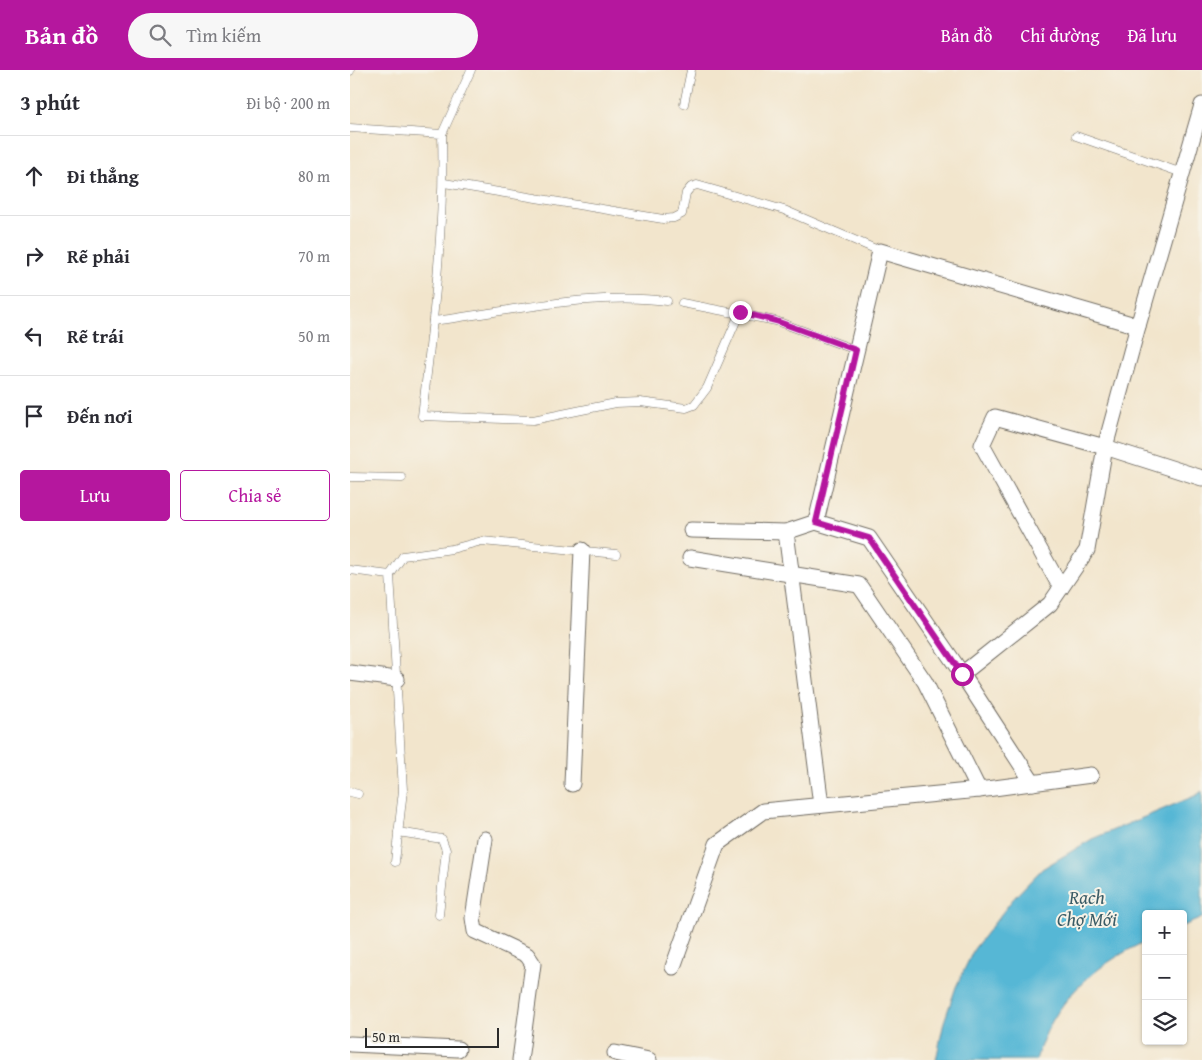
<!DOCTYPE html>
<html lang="vi">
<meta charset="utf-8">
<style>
:root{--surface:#fff;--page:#f7f7f7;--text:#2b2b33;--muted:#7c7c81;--line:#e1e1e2;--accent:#b5179e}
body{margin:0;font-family:"Gentium Book Plus",serif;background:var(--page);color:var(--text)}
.controls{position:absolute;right:15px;bottom:15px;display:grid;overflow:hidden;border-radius:5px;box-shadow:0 1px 4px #0004}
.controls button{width:45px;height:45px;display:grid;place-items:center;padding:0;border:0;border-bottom:1px solid var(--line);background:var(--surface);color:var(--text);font:25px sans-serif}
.scale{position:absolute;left:15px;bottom:12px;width:134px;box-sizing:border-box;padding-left:5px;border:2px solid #2b2b2b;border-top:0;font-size:14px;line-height:18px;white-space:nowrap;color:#2b2b2b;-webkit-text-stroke:4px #f7f3e8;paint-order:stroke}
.stop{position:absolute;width:15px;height:15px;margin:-11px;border:4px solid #b5179e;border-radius:50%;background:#fff}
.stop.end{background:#b5179e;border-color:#fff;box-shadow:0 1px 5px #0008}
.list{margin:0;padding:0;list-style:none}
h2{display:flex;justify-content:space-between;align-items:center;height:65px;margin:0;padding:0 20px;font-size:21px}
h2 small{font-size:16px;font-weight:400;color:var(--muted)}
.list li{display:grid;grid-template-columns:32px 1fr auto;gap:15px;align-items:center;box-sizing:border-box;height:80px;padding:0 20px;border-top:1px solid var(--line)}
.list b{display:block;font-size:19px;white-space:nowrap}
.list em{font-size:16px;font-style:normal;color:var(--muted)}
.actions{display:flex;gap:10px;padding:15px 20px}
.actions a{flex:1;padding:11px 0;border:1px solid var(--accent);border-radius:5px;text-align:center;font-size:18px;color:var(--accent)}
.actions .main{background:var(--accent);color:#fff}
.icon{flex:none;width:28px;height:28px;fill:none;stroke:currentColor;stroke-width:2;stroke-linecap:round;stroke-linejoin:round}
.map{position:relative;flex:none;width:852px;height:990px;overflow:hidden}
header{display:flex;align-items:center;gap:30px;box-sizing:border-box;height:70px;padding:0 25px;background:var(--accent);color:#fff}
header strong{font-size:24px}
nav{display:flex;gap:28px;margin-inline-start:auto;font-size:18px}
.search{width:350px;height:45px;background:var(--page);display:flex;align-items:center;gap:12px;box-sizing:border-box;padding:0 18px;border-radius:28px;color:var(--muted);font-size:19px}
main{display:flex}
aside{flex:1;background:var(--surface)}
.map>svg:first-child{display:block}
</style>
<header>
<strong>Bản đồ</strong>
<div class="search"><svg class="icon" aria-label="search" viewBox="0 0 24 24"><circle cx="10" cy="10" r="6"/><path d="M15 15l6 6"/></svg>Tìm kiếm</div>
<nav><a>Bản đồ</a><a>Chỉ đường</a><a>Đã lưu</a></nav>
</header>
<main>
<aside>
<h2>3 phút<small>Đi bộ · 200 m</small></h2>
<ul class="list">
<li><svg class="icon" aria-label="ahead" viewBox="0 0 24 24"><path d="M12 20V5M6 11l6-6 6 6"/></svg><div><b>Đi thẳng</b></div><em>80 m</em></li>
<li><svg class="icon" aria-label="right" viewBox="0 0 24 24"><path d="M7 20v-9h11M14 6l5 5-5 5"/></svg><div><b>Rẽ phải</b></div><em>70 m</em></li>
<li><svg class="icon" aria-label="left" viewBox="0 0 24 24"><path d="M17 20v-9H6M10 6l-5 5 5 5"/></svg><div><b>Rẽ trái</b></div><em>50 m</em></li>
<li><svg class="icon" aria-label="arrive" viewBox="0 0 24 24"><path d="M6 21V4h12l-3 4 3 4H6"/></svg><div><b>Đến nơi</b></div></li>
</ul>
<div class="actions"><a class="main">Lưu</a><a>Chia sẻ</a></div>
</aside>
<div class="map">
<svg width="852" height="990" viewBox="0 0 852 990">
<rect width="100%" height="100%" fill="#f7f3e8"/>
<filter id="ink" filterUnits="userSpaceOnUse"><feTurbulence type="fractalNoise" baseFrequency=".02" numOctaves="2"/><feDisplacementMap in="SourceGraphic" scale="10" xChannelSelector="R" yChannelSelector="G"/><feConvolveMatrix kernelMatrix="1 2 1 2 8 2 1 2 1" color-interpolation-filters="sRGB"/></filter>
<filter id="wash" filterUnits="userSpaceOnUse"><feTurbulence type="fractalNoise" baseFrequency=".0096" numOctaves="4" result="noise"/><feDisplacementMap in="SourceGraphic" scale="20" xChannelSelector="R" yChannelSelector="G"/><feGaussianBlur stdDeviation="1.12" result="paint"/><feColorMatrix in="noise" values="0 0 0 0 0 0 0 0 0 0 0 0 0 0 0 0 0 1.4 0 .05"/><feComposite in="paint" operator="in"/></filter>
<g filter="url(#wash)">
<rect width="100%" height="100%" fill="#f2e5cc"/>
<path fill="#57b7d5" stroke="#417180" d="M852,721V848L833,856V844H796V871C742,897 703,931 686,990H586L594,952L606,917L624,879L663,829L692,799L742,769L847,725Z"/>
</g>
<g filter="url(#ink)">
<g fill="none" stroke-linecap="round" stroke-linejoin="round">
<defs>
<g id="service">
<polyline points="0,1 0,0"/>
<polyline points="334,34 341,0"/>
<path d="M0,58L92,64C95,158 83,253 72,346L183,350L266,333L290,332L336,338L344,335L357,318L390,242"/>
<polyline points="92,64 121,0"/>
<polyline points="726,66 832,103"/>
<polyline points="94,113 313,149 324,148 332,144 336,123 341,117 347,115 434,140 530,181"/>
<polyline points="332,233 426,251 506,280"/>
<path d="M83,251C156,242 244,221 317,231"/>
<polyline points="0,407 52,408"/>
<polyline points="0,500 40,505 53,720 45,792"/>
<polyline points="40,505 53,486 102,479 132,471 266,484"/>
<polyline points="0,722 8,724"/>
<polyline points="48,762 92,769 96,780 89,845"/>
</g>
<g id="minor">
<polyline points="466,452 530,181 788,256 852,35"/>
<polyline points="341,460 436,462 466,452 519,468 612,604 683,713"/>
<polyline points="436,462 471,735"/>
<polyline points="340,488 509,515 575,612 629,720"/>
<polyline points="711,518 632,375 645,347 755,377 852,408"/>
<polyline points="0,603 47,609"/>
<polyline points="612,604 700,534 737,480 755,377 788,256"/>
<polyline points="222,714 232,480"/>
<polyline points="135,769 123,848 125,861 177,885 183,894 170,990"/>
<polyline points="323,897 367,774 413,741 629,720 741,705"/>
<polyline points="0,974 108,979"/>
<polyline points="265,983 299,990"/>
</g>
</defs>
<use href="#service" stroke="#716c63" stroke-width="9"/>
<use href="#minor" stroke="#716c63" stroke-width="17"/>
<use href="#service" stroke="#fff" stroke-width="8"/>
<use href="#minor" stroke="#fff" stroke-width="15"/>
</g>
</g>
<g fill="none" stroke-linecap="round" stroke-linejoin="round" filter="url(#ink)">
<polyline stroke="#b5179e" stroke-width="6" points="390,242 426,251 506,280 466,452 519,468 612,604"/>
</g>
<g text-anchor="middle" stroke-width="4" stroke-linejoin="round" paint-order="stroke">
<g font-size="19" font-style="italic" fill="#3a5c66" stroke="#f7f3e8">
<text x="737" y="834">Rạch<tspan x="737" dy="22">Chợ Mới</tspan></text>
</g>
</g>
</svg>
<div class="controls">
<button>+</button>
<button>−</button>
<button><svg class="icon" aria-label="layers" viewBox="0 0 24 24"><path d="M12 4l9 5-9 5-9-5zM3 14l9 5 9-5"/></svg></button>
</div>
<div class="scale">50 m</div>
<div class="stop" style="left:612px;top:604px"></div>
<div class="stop end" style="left:390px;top:242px"></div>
</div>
</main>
